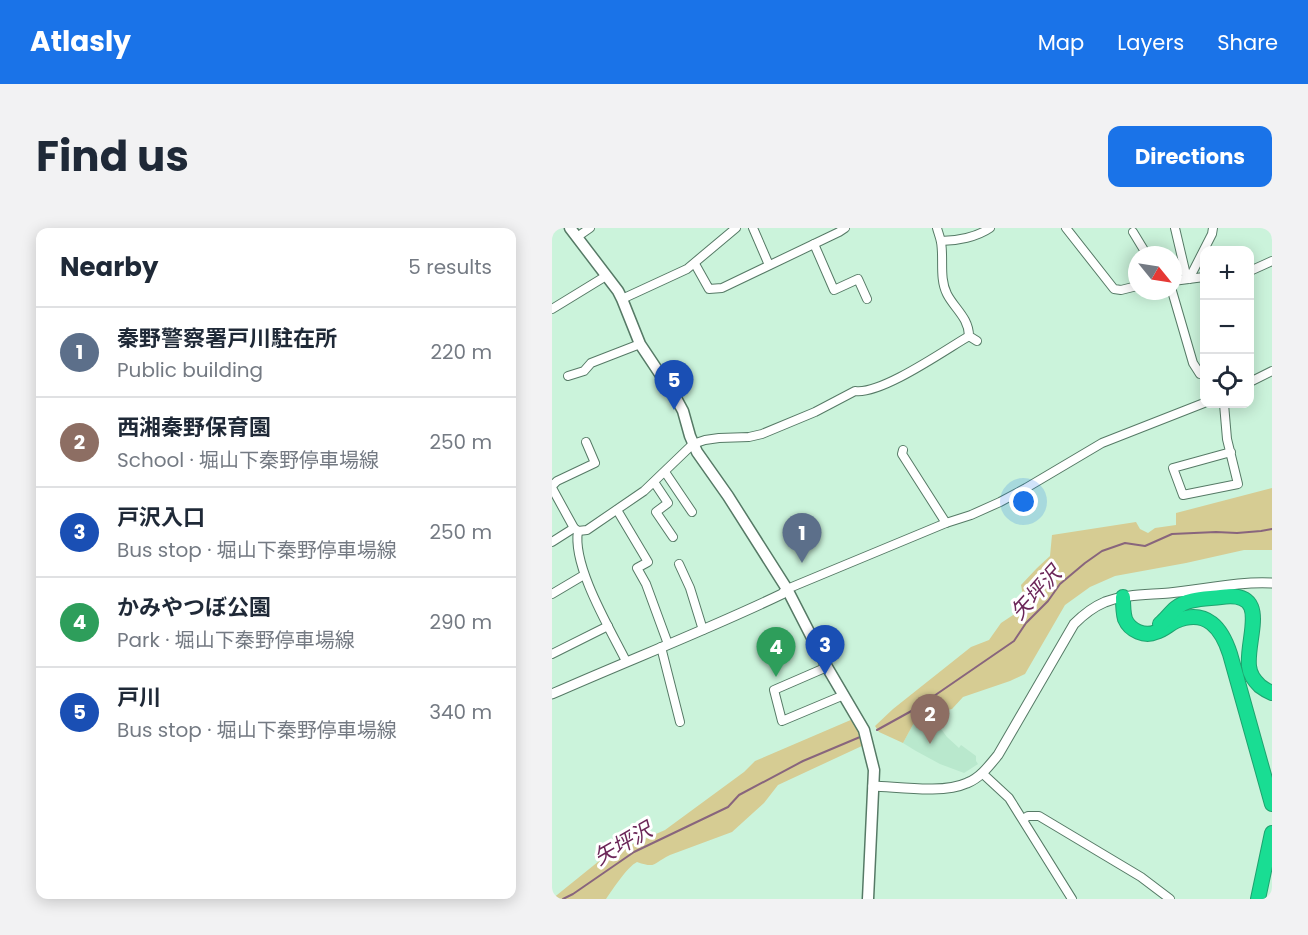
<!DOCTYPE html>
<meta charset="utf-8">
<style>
:root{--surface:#fff;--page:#f2f2f3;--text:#1f2937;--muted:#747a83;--line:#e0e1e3;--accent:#1a73e8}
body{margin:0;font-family:Poppins,"Noto Sans JP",sans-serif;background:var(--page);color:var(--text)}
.controls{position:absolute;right:18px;top:18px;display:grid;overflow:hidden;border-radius:12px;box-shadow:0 3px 15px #0003}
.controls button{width:54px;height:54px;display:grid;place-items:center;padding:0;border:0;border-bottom:2px solid var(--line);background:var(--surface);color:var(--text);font:30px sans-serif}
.compass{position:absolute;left:576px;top:18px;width:54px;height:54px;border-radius:50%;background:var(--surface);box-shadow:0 3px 15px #0003;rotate:120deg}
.you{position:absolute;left:472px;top:274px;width:21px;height:21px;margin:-15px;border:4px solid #fff;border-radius:50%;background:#1a73e8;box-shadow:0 0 0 9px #1a73e833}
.badge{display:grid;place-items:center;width:39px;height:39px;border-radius:50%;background:var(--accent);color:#fff;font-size:20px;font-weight:700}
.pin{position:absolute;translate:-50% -50px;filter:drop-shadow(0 2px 3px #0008)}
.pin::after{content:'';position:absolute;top:32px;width:21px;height:18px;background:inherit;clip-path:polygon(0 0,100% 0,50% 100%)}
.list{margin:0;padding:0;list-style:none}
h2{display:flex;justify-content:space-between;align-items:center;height:78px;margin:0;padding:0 24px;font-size:26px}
h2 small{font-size:20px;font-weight:400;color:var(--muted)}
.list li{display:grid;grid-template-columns:39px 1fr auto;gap:18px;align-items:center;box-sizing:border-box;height:90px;padding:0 24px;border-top:2px solid var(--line)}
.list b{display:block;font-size:22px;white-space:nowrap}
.list p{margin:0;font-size:20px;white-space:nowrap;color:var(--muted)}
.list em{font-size:20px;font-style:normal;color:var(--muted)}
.icon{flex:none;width:33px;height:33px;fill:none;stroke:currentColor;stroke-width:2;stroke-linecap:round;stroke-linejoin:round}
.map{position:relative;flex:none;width:720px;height:671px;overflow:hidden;border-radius:12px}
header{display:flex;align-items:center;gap:36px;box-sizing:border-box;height:84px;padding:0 30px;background:var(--accent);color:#fff}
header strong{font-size:28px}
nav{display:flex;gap:33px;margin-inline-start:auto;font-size:21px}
.intro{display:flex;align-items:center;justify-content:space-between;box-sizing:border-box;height:144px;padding:0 36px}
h1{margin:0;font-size:42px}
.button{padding:15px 27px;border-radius:12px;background:var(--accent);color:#fff;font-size:21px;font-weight:700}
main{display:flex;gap:36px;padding:0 36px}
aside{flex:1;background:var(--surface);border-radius:12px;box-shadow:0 3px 15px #0003}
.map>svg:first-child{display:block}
</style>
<header>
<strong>Atlasly</strong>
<nav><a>Map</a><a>Layers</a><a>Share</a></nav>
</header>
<div class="intro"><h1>Find us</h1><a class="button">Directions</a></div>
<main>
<aside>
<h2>Nearby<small>5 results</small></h2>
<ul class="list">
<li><span class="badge" style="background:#5c6f8a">1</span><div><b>秦野警察署戸川駐在所</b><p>Public building</p></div><em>220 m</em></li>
<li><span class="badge" style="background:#8d6e63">2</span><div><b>西湘秦野保育園</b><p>School · 堀山下秦野停車場線</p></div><em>250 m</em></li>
<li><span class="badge" style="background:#1a4fb4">3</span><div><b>戸沢入口</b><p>Bus stop · 堀山下秦野停車場線</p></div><em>250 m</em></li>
<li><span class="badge" style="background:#2e9e5b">4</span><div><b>かみやつぼ公園</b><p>Park · 堀山下秦野停車場線</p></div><em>290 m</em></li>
<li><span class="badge" style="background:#1a4fb4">5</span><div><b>戸川</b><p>Bus stop · 堀山下秦野停車場線</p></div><em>340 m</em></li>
</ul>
</aside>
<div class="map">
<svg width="720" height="671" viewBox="0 0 720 671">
<rect width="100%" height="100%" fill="#cbf3db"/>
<polygon fill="#b9e8cd" points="378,486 395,509 407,520 409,517 424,528 424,533 426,536 412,545 388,536 364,523 351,515 364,491"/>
<g fill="#d6cc93">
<polygon points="720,260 720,322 692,322 634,335 563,348 538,359 513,377 473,446 458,453 411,469 400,481 378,486 367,492 364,491 351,515 327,504 323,498 341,481 419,419 437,412 449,395 473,379 469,357 485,340 498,328 500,307 584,294 588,301 596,305 603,300 624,297 624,285"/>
<path d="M301,491L312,517L226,557L212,575L180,604L118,627C101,635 105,641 85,634C75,639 61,661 54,671H0L52,629L113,602L192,544L203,533Z"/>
</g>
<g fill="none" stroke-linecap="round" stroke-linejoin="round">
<g stroke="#88657d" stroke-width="2">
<polyline points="325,502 363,481 462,413 474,395 496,373 508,356 533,335 550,323 573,315 593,318 620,306 664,304 685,305 709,303 720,301"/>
<polyline points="11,671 21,666 82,624 176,579 187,567 251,533 308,509"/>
</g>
<defs>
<g id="minor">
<polyline points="201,0 217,37"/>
<path d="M385,0C386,4 388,9 389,14C392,31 387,50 395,66C402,80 417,90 417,108L425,113"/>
<polyline points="514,0 562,61 569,62 585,58"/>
<polyline points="623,0 635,51"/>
<polyline points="581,4 595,27"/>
<polyline points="25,9 38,0"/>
<path d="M389,13C405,13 425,9 438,0"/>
<polyline points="262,16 282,62 306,51 315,71"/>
<polyline points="143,36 157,61 170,60 287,4 293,0"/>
<polyline points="698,43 720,33"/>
<polyline points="637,51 660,6 661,0"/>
<polyline points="621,53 652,49"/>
<polyline points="620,63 641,135 648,146 652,147"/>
<polyline points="70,71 135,41 184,0"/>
<polyline points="0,81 54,48"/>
<polyline points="16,148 32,143 39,135 88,116"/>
<polyline points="698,154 720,143"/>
<polyline points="672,176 675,211 686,256 631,267 621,240 679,224"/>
<polyline points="351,222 350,226 394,295"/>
<polyline points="113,244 140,284"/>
<polyline points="102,254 116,275 104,284 121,309"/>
<polyline points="0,258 5,253 43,235 34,214"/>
<polyline points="0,260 22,300 26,303"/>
<polyline points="65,282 96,334 85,340 94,356 116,416"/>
<path d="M26,303L35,302L92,263L141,216L153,212L167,210L197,209L210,206L263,184L303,163C329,167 393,122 417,108"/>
<path d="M26,303C20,338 58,401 74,433"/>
<polyline points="0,314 22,300"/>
<polyline points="127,336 138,360 151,402"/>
<polyline points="235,361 394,295 419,287 448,274 474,260 550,215 652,175"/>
<polyline points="0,366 32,347"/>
<polyline points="109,419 128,494"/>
<polyline points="0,426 56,398"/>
<polyline points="275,439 222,462 230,493 292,467"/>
<polyline points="430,545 457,570 520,671"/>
<polyline points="471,591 476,588 487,588 589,649 618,671"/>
</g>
<g id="tertiary">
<path d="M0,466C77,432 155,402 230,366L235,361"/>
<path d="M321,558C348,559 391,566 415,555C428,550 437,538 446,527L522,396C531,387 541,379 553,374C574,366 595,367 617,365C650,362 687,353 720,355"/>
</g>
<polyline id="secondary" points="18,0 66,63 70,71 88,116 124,170 131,183 138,208 145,224 176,268 235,361 275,439 312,502 322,542 316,671"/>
<g id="motorway">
<path d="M571,369C571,376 571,384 573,391C578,403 593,409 604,404C612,402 617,396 624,393C655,380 670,401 678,426L720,576"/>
<path d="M608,396C614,391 618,385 624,380C636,370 654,371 669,369C720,362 694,409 697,438C698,447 702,452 708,458C712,461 715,463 720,465"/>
<polyline points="706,671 720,605"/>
</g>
</defs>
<use href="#minor" stroke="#567a66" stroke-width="10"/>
<use href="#tertiary" stroke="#567a66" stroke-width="11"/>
<use href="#secondary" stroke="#567a66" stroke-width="13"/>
<use href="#motorway" stroke="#1ea36f" stroke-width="16"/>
<use href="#minor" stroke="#fff" stroke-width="8"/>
<use href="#tertiary" stroke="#fff" stroke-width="9"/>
<use href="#secondary" stroke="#fff" stroke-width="10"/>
<use href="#motorway" stroke="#19dd93" stroke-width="14"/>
</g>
<g text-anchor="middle" stroke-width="6" stroke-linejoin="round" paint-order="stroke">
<g font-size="21" font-style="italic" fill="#6c2759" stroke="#fff">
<text transform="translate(484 365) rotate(-48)" y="7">矢坪沢</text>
<text transform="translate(71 616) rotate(-30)" y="7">矢坪沢</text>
</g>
</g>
</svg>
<div class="controls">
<button>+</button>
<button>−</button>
<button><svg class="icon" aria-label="locate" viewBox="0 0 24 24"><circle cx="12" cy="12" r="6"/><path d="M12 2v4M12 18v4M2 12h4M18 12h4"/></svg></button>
</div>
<svg class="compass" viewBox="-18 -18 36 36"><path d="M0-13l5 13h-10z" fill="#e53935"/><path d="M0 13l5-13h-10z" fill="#747a83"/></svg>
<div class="you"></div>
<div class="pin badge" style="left:250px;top:335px;background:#5c6f8a">1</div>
<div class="pin badge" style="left:378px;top:516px;background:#8d6e63">2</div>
<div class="pin badge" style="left:273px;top:447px;background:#1a4fb4">3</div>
<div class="pin badge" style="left:224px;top:449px;background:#2e9e5b">4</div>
<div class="pin badge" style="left:122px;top:182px;background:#1a4fb4">5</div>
</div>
</main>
